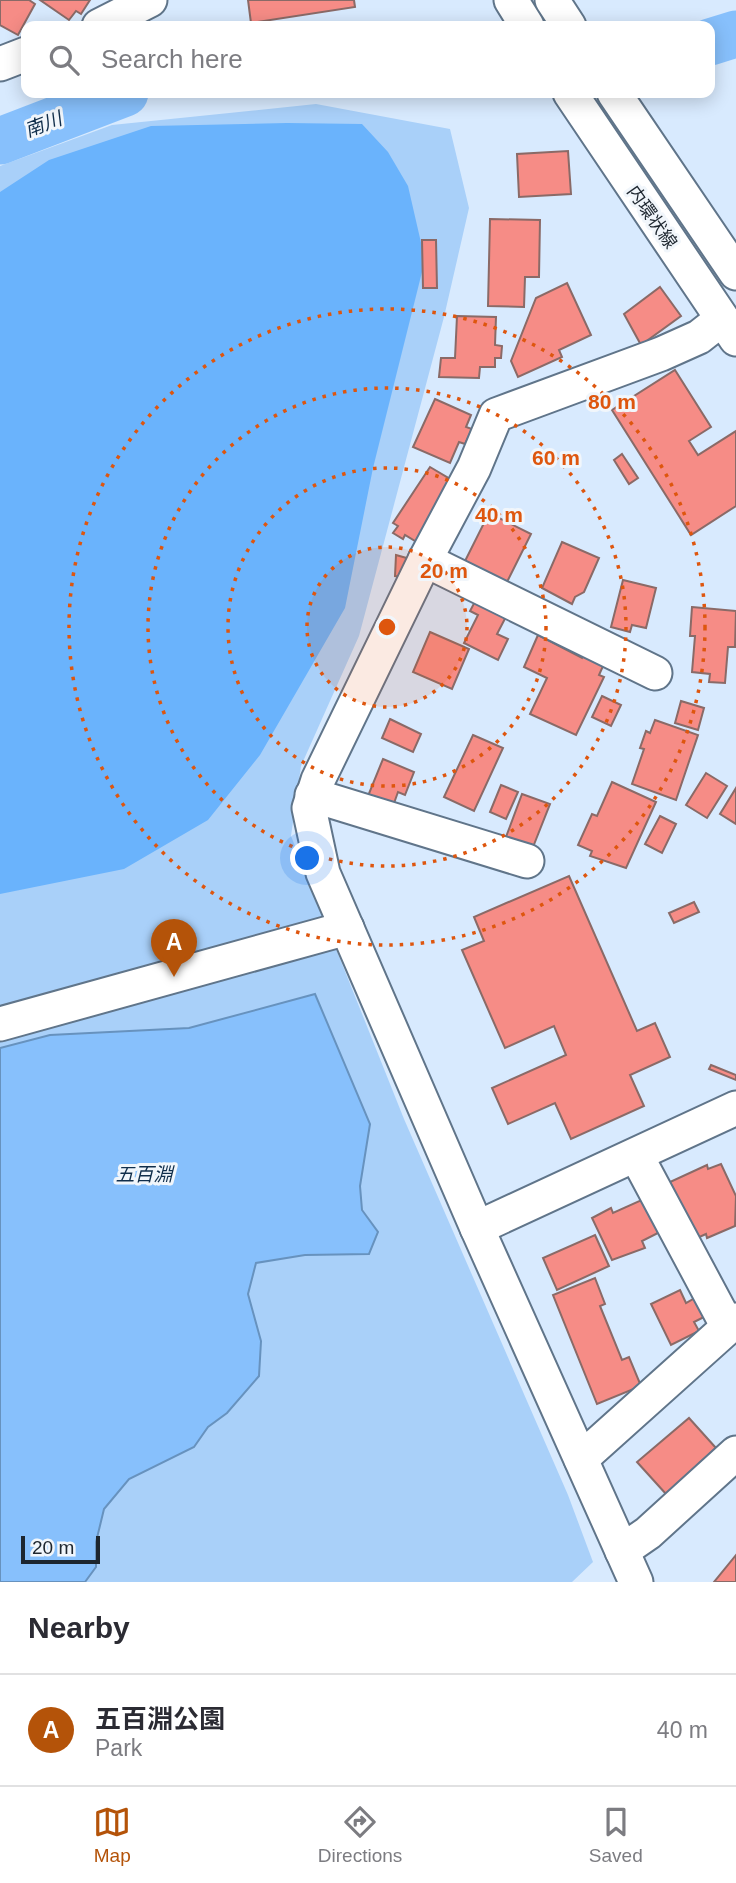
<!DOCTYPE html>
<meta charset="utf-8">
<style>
:root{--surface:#fff;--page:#f2f2f3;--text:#2b2b33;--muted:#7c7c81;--line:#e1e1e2;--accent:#b45309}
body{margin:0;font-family:Helvetica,"Noto Sans JP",sans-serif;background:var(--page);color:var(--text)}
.scale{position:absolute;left:21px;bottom:18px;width:79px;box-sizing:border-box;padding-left:7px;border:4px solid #1d262f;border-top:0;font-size:19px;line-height:24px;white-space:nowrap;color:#1d262f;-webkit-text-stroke:5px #f1f6fb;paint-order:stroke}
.you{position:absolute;left:308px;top:859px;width:24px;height:24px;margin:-18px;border:5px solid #fff;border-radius:50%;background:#1a73e8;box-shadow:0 0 0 10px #1a73e833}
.badge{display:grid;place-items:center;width:46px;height:46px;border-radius:50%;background:var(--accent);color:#fff;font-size:23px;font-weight:700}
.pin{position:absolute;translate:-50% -58px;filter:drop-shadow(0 2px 4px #0008)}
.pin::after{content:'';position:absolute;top:37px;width:24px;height:21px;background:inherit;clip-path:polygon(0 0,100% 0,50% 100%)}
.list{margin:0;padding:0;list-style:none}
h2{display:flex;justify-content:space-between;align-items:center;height:91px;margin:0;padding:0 28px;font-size:30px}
h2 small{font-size:23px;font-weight:400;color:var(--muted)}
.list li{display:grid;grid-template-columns:46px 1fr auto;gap:21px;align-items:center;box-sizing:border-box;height:112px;padding:0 28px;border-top:2px solid var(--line)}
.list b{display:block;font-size:26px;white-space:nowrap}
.list p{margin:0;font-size:23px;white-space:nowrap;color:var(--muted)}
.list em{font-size:23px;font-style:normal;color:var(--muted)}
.icon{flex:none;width:38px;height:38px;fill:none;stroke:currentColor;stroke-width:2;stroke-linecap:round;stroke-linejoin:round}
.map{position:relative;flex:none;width:736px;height:1582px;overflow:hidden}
.search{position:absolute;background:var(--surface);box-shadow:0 4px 18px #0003;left:21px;right:21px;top:21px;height:77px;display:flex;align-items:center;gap:18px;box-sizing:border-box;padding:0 24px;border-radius:14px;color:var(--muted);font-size:26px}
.sheet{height:203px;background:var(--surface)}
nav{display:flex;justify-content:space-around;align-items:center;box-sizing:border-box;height:98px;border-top:2px solid var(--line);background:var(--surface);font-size:19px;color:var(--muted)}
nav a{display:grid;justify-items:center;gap:4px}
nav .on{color:var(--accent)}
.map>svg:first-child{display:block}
</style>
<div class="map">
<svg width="736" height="1582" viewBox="0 0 736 1582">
<rect width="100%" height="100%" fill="#d8eafe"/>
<polygon fill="#a9d0f9" points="316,104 450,129 469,208 444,317 359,636 301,766 291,836 404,1119 568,1495 593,1562 572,1582 0,1582 0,166 112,125"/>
<polygon fill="#6ab3fc" points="287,123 362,124 388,152 408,186 425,260 373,468 345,608 260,755 208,820 124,869 0,894 0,192 49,160 151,126"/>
<polygon fill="#87c0fc" stroke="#6792be" stroke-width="2" points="315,994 370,1124 360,1186 362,1210 378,1232 369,1254 305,1255 256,1263 248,1294 261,1341 259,1376 227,1413 208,1427 194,1447 129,1479 104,1509 96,1542 96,1567 85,1582 0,1582 0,1048 50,1035 189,1028"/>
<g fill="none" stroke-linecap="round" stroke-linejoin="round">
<g stroke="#87c0fc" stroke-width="47">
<polyline points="710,42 736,34"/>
<polyline points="0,141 125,93"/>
</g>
</g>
<g fill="#f68c86" stroke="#8a6a67" stroke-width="2">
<polygon points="0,0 29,0 35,4 18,35 0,25"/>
<polygon points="40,0 90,0 81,14 76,11 69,20"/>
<polygon points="248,0 354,0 355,7 251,23"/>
<polygon points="568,151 571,194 519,197 517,154"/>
<polygon points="490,219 540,220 539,277 525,277 524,307 488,306"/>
<polygon points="422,240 436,240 437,288 423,288"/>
<polygon points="567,283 591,335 559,350 562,357 518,377 511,361 536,298"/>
<polygon points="660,287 681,316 641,345 624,314"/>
<polygon points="457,316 496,317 495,345 502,346 501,358 495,358 495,367 480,367 479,378 439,377 441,358 455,358"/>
<polygon points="675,370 711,427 689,441 698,455 736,431 736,506 691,535 612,410"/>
<polygon points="435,399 471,415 466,427 472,429 465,444 459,442 450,463 413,447"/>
<polygon points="622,454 638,478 629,484 614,460"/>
<polygon points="430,467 450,479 420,544 405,535 403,539 393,533 398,526 393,523"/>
<polygon points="489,513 531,534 507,582 491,574 489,578 463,565"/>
<polygon points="562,542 599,558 584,592 575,597 572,604 542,588"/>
<polygon points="396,555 410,559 403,577 395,576"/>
<polygon points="623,580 656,588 646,628 632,625 630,632 611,627"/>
<polygon points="479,594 510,609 497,634 508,639 498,660 464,643 478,615 470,611"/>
<polygon points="692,607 736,611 735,647 728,647 725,683 709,682 710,674 692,672 695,636 690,636"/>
<polygon points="430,632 469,649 452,689 413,672"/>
<polygon points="538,635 582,658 588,646 608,655 599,675 604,677 576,735 530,714 547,678 524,667"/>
<polygon points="602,696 621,705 611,726 592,717"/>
<polygon points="681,701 704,708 698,730 675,723"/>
<polygon points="390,719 421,734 413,752 382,738"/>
<polygon points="655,720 698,735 676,800 632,784 644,749 640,748 646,731 650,733"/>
<polygon points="473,735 503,748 474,811 444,797"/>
<polygon points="383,759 414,772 405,795 398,792 393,806 368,796"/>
<polygon points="706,773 727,786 707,818 686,805"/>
<polygon points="612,782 656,802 626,868 590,856 592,851 578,845 592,814 597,816"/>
<polygon points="501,785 518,792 506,819 490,812"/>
<polygon points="736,788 736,824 720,814"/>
<polygon points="522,794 550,804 533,847 506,837"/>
<polygon points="660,816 676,824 662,853 645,844"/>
<polygon points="569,876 637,1031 655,1023 670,1057 630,1075 644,1106 571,1139 555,1103 508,1124 492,1088 566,1055 554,1026 505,1048 462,950 484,941 474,917"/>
<polygon points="694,902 699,912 674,923 669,913"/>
<polygon points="711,1065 736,1075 736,1080 709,1069"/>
<polygon points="721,1164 736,1196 735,1226 707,1238 706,1234 695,1239 670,1182 707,1165 708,1169"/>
<polygon points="646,1198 658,1233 642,1241 645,1248 612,1260 592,1218 611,1208 613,1213"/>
<polygon points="595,1235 609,1266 557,1290 543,1258"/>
<polygon points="595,1278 605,1304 600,1306 622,1360 629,1357 641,1386 597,1404 553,1295"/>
<polygon points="680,1290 686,1303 695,1298 704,1317 694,1322 699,1331 671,1345 651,1304"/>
<polygon points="689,1418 716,1448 666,1494 637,1462"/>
<polygon points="736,1555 736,1582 714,1582"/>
</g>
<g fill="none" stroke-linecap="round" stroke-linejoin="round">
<defs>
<g id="minor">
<polyline points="511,0 527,26"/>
<polyline points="552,0 569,26"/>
<polyline points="99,26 150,0"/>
<polyline points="0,64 26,54"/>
<polyline points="570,93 736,339"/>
<polyline points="614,93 736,273"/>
<polyline points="425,560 655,673"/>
<polyline points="312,795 527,861"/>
<polyline points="0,1024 347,928"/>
<polyline points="636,1155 728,1327"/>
<polyline points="477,1228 736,1108"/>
<polyline points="581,1459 736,1320"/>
<polyline points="622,1551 648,1533 736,1453"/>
<polyline points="636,1582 477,1228 323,873 309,808 318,780 425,560 474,468 496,415 661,354 699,337 722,319"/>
</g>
</defs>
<use href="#minor" stroke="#60758a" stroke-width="37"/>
<use href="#minor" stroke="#fff" stroke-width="33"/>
</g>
<circle cx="387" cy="627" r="80" fill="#de560e" fill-opacity=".12"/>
<g fill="none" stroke="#de560e" stroke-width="3.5" stroke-dasharray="3.5 7">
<circle cx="387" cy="627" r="80"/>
<circle cx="387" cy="627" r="159"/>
<circle cx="387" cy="627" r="239"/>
<circle cx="387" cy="627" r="318"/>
</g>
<g text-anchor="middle" stroke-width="6" stroke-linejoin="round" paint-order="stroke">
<g font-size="18" fill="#1d262f" stroke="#f1f6fb">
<text transform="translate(652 217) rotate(55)" y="6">内環状線</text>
</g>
<g font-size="19" font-style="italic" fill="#102e4b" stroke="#f1f6fb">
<text transform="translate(43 124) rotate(-21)" y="7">南川</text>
<text x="144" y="1181">五百淵</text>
</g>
</g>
<circle cx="387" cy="627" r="10" fill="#de560e" stroke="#f1f6fb" stroke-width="3.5"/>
<g font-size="21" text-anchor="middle" font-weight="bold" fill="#de560e" stroke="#f1f6fb" stroke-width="6" stroke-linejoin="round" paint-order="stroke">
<text x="612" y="409">80 m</text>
<text x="556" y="465">60 m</text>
<text x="499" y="522">40 m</text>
<text x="444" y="578">20 m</text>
</g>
</svg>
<div class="scale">20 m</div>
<div class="you"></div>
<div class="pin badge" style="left:174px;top:977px">A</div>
<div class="search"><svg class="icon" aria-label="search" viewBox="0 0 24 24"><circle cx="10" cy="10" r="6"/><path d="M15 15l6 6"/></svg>Search here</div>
</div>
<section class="sheet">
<h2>Nearby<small></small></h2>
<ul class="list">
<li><span class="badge">A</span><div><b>五百淵公園</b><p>Park</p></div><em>40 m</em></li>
</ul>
</section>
<nav>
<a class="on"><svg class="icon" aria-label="map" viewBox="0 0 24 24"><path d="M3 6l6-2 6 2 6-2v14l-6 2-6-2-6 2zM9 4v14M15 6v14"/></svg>Map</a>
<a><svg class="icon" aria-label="directions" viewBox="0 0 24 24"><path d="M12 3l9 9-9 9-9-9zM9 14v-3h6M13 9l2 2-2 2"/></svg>Directions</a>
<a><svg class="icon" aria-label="saved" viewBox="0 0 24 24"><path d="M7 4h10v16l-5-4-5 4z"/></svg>Saved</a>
</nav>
